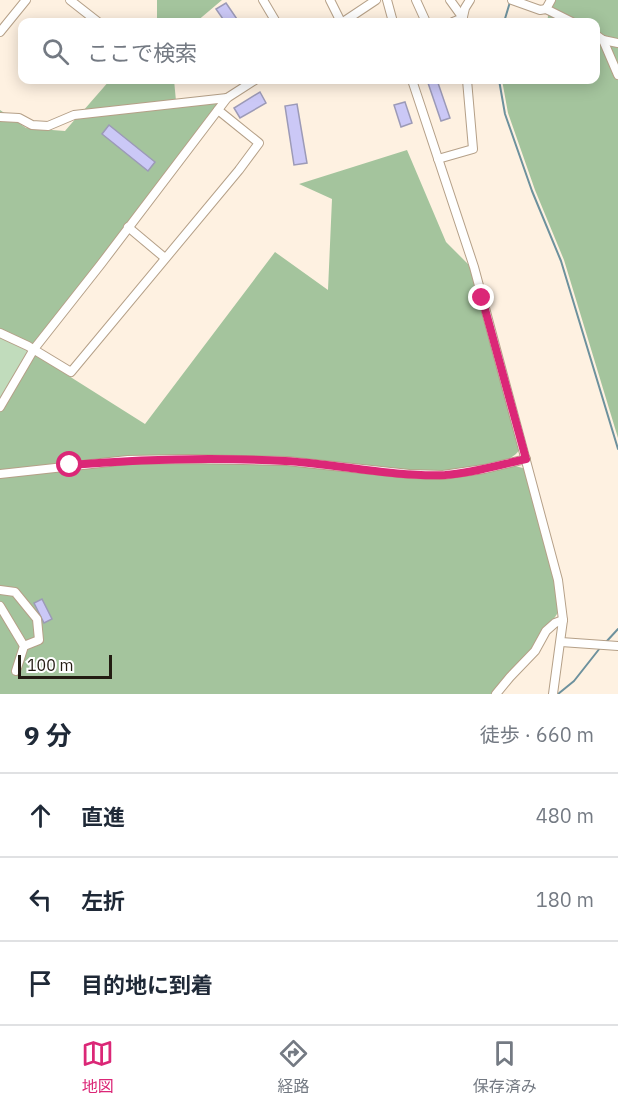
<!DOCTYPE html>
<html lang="ja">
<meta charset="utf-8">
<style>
:root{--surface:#fff;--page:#f2f2f3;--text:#1f2937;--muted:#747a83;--line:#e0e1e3;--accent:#db2777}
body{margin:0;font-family:"IBM Plex Sans","Noto Sans JP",sans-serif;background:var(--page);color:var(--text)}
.scale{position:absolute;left:18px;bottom:15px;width:94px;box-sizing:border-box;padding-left:6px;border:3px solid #231c12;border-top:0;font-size:16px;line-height:21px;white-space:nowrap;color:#231c12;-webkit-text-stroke:4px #fff;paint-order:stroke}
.stop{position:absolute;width:18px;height:18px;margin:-14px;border:4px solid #db2777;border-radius:50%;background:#fff}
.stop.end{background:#db2777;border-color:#fff;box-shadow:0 2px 6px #0008}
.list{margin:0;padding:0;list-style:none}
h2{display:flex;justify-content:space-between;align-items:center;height:78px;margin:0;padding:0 24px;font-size:26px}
h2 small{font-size:20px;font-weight:400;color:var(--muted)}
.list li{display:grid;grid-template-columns:39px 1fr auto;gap:18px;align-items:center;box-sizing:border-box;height:84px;padding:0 24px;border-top:2px solid var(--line)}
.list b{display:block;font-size:22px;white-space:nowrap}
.list em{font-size:20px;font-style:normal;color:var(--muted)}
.icon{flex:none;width:33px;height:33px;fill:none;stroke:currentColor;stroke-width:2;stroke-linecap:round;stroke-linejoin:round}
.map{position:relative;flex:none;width:618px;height:694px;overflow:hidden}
.search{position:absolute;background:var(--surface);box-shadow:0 3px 15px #0003;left:18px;right:18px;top:18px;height:66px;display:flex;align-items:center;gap:15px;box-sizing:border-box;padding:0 21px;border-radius:12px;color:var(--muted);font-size:22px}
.sheet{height:330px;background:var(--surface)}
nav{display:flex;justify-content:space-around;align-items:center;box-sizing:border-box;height:84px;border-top:2px solid var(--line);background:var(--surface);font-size:16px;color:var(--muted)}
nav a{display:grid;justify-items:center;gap:3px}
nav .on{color:var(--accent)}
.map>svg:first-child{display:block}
</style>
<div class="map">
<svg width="618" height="694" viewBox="0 0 618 694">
<rect width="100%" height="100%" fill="#fef1e1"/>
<polygon fill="#c1dcbc" points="0,337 30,351 0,399"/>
<g fill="#a4c49d">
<polygon points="157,0 222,0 196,22 155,22 157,19"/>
<polygon points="555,0 618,0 618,438 564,260 535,190 508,113 502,80 596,80 596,22 547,22 549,10"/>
<polygon points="110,80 174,80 176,101 83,111"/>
<polygon points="221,101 34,346 0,330 0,110 26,128 65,131 77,117"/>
<path d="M407,150L446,242L471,267L520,448C514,466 463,470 445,471C424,473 402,470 381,467C350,464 318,460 286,458C190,452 95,459 0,471V412L34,354L145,424L275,252L328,290L332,199L299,184Z"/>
<polygon points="223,462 287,464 443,478 485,473 512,465 526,469 555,581 559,611 533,650 494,694 0,694 0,478 128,464"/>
</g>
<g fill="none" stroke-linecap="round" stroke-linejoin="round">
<g stroke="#6d919d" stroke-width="2">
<polyline points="504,22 510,2"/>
<polyline points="499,80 505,114 532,191 561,261 618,449"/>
<polyline points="606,642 618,629"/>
<polyline points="558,694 574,681 600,648"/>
</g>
</g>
<g fill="#cbc8f6" stroke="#9c9ab7" stroke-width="1.5">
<polygon points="226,3 239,22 225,22 216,9"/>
<polygon points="427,80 437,80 450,118 441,121"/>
<polygon points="260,92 266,103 240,118 234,108"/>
<polygon points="405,102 412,123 401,127 394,105"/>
<polygon points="297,104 307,163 294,165 285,106"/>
<polygon points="109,125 155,162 148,171 102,134"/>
<polygon points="42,599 52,619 44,623 34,603"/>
</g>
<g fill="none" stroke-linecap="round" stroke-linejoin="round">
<defs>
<g id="minor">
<polyline points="70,0 98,22"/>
<polyline points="263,0 276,22"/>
<polyline points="330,0 341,22"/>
<polyline points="387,0 393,22"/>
<polyline points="416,0 426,22"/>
<polyline points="450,0 463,18 453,22"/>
<polyline points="512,0 540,10 546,9 572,22"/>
<polyline points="546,9 551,0"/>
<polyline points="462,21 465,8 470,0"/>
<polyline points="343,22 376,0"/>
<polyline points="0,32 26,0"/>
<polyline points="596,35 603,40 618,43"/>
<polyline points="603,40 618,75"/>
<polyline points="412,80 474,267 558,580 563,620 553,694"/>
<polyline points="0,117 19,118 32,125 48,126 74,115 227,98"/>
<polyline points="438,159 473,149 467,80"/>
<polyline points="128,227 165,258"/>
<polyline points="0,333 28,346 71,372 239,170 259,143 218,110"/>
<polyline points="0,407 34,349 101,264 227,98 255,80"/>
<polyline points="0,474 128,460 188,459 287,461 409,474 443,475 484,469 526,459"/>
<polyline points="0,590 15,592 37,619 39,640 24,646"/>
<polyline points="0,606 24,646 16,671"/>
<polyline points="561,642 618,646"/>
<polyline points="496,694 510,677 535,651 546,631 555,623 563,620"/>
</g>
</defs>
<use href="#minor" stroke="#b5a088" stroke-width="10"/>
<use href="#minor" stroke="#fff" stroke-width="8"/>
</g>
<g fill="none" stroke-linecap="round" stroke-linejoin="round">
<path stroke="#db2777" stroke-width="8" d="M70,465C142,459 213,457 285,461C338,464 392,477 445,475C473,473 499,465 526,459L482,298"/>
</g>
</svg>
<div class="scale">100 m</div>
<div class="stop" style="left:70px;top:465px"></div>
<div class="stop end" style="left:482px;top:298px"></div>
<div class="search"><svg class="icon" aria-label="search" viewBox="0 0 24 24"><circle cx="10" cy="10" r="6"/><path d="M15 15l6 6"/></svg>ここで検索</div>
</div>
<section class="sheet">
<h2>9 分<small>徒歩 · 660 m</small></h2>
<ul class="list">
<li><svg class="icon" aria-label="ahead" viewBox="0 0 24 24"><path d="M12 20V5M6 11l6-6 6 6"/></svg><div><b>直進</b></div><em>480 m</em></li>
<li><svg class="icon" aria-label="left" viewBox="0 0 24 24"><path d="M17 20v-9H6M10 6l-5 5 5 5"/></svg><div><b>左折</b></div><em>180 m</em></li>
<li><svg class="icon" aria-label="arrive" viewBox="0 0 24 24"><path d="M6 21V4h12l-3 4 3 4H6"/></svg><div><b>目的地に到着</b></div></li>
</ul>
</section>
<nav>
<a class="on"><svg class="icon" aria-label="map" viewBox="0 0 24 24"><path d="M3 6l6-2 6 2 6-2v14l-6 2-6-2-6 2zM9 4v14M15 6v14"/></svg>地図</a>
<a><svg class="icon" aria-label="directions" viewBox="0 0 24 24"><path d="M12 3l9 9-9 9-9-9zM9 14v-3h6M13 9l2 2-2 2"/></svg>経路</a>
<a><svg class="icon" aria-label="saved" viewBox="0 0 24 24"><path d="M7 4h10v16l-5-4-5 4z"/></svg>保存済み</a>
</nav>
